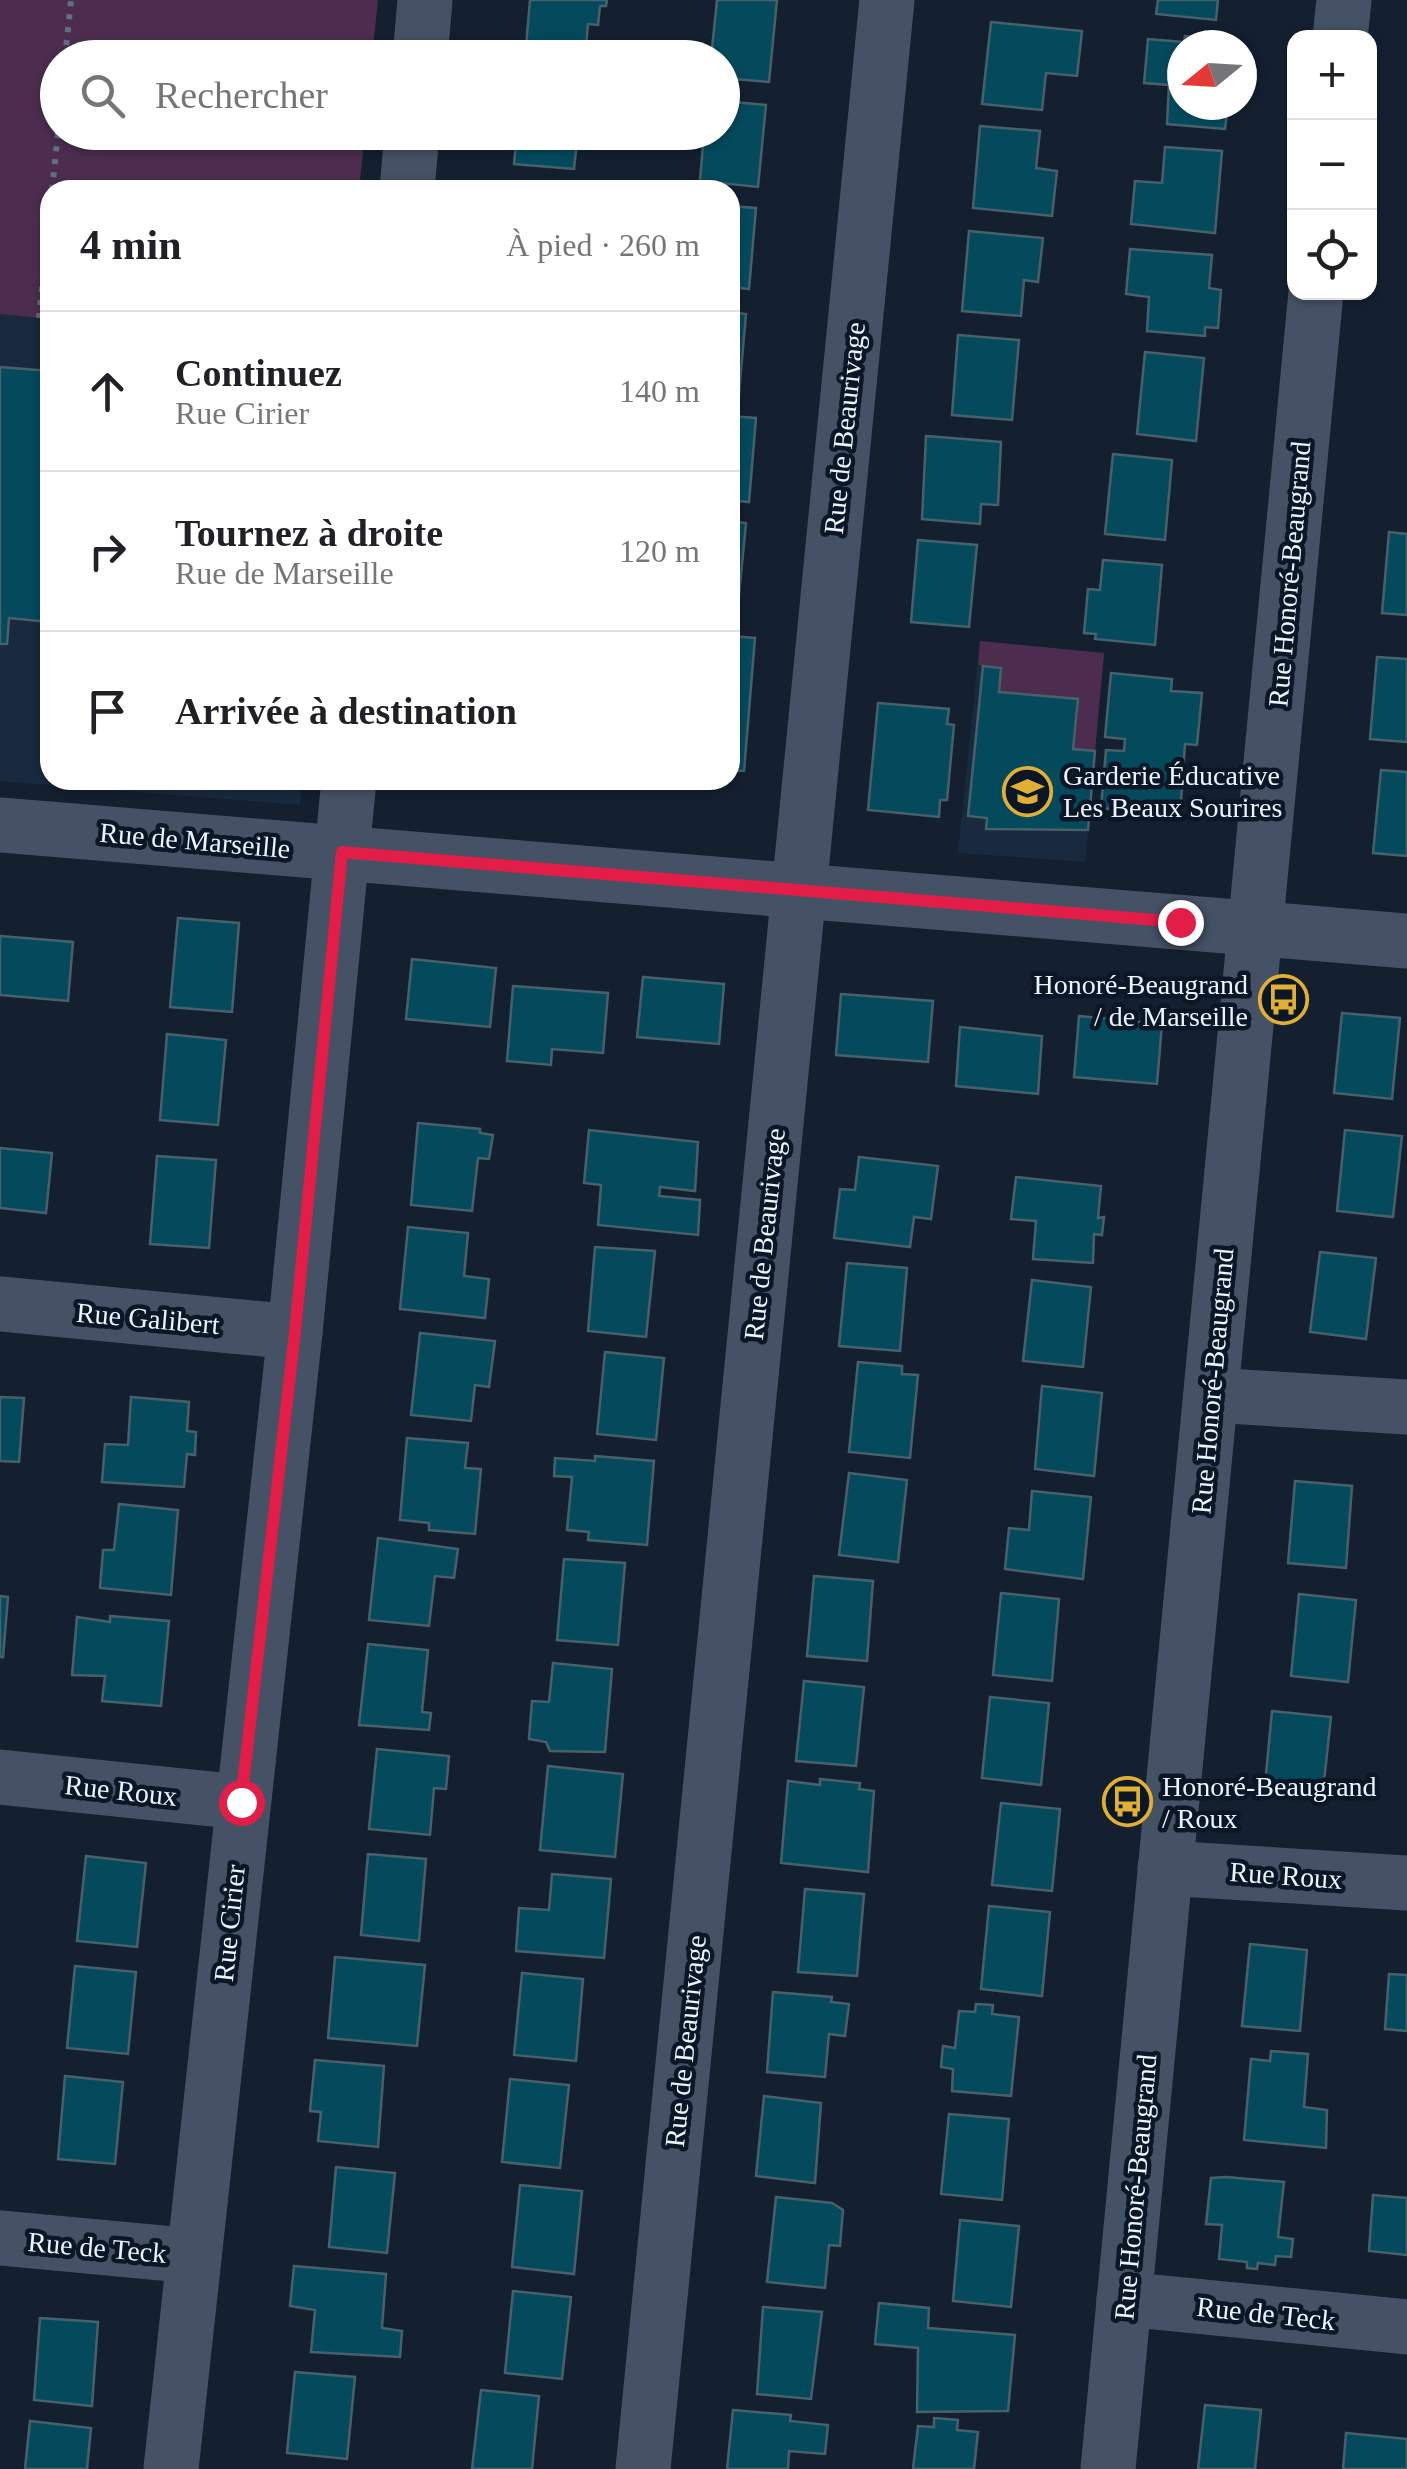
<!DOCTYPE html>
<html lang="fr">
<meta charset="utf-8">
<style>
:root{--surface:#fff;--page:#f2f2f2;--text:#202124;--muted:#757577;--line:#e0e0e0}
body{margin:0;font-family:Georgia,serif;background:var(--page);color:var(--text)}
.controls{position:absolute;right:30px;top:30px;display:grid;overflow:hidden;border-radius:20px;box-shadow:0 2px 8px #0004}
.controls button{width:90px;height:90px;display:grid;place-items:center;padding:0;border:0;border-bottom:2px solid var(--line);background:var(--surface);color:var(--text);font:50px sans-serif}
.compass{position:absolute;left:1167px;top:30px;width:90px;height:90px;border-radius:50%;background:var(--surface);box-shadow:0 2px 8px #0004;rotate:252deg}
.stop{position:absolute;width:30px;height:30px;margin:-22px;border:8px solid #e11d48;border-radius:50%;background:#fff}
.stop.end{background:#e11d48;border-color:#fff;box-shadow:0 2px 10px #0008}
.list{margin:0;padding:0;list-style:none}
h2{display:flex;justify-content:space-between;align-items:center;height:130px;margin:0;padding:0 40px;font-size:42px}
h2 small{font-size:32px;font-weight:400;color:var(--muted)}
.list li{display:grid;grid-template-columns:65px 1fr auto;gap:30px;align-items:center;box-sizing:border-box;height:160px;padding:0 40px;border-top:2px solid var(--line)}
.list b{display:block;font-size:38px;white-space:nowrap}
.list p{margin:0;font-size:32px;white-space:nowrap;color:var(--muted)}
.list em{font-size:32px;font-style:normal;color:var(--muted)}
.icon{flex:none;width:55px;height:55px;fill:none;stroke:currentColor;stroke-width:2;stroke-linecap:round;stroke-linejoin:round}
.map{position:relative;flex:none;width:1407px;height:2469px;overflow:hidden}
.search{position:absolute;background:var(--surface);box-shadow:0 2px 8px #0004;left:40px;top:40px;width:700px;height:110px;display:flex;align-items:center;gap:25px;box-sizing:border-box;padding:0 35px;border-radius:55px;color:var(--muted);font-size:38px}
.panel{position:absolute;background:var(--surface);box-shadow:0 2px 8px #0004;left:40px;top:180px;width:700px;height:610px;border-radius:30px}
.map>svg:first-child{display:block}
</style>
<div class="map">
<svg width="1407" height="2469" viewBox="0 0 1407 2469">
<rect width="100%" height="100%" fill="#142030"/>
<g fill="#19293e">
<polygon points="0,314 50,319 50,780 302,780 300,805 0,781"/>
<polygon points="980,641 1104,653 1085,862 958,853"/>
</g>
<g fill="#4c2d4f">
<polygon points="0,0 378,0 372,57 58,58 58,132 365,133 359,190 50,190 50,319 0,314"/>
<polygon points="980,641 1104,653 1095,751 1073,749 1077,699 999,692 1001,668 978,665"/>
</g>
<g fill="#044a5c" stroke="#46616a" stroke-width="2.5">
<polygon points="530,0 607,0 606,6 600,6 598,25 588,24 585,58 525,58"/>
<polygon points="717,0 777,0 769,82 722,78 722,58 711,58"/>
<polygon points="1158,0 1218,0 1216,20 1156,14"/>
<polygon points="991,22 1082,31 1077,76 1046,73 1042,110 982,104"/>
<polygon points="1185,36 1211,39 1210,44 1217,45 1182,45 1182,105 1228,105 1225,129 1167,124 1169,85 1144,83 1148,39 1184,42"/>
<polygon points="722,101 766,105 758,187 700,181 704,132 722,132"/>
<polygon points="980,126 1040,131 1036,168 1057,171 1052,216 973,208"/>
<polygon points="517,132 578,132 574,169 514,164"/>
<polygon points="1165,147 1222,151 1215,233 1131,224 1135,181 1162,183"/>
<polygon points="514,185 562,190 513,190"/>
<polygon points="730,206 756,208 749,289 730,287"/>
<polygon points="969,231 1043,238 1038,282 1024,280 1021,316 962,311"/>
<polygon points="1130,249 1212,255 1209,288 1221,290 1218,328 1205,327 1205,336 1147,331 1149,297 1126,294"/>
<polygon points="730,312 746,314 739,394 730,393"/>
<polygon points="958,335 1019,340 1012,420 952,415"/>
<polygon points="1145,352 1204,358 1196,441 1137,434"/>
<polygon points="0,367 50,371 50,622 9,618 7,644 0,644"/>
<polygon points="730,416 756,418 749,502 730,500"/>
<polygon points="926,436 1001,442 998,505 981,504 980,524 922,519"/>
<polygon points="1113,454 1172,460 1165,540 1105,534"/>
<polygon points="730,521 746,523 738,606 730,605"/>
<polygon points="1389,532 1407,534 1407,615 1382,613"/>
<polygon points="918,540 977,545 969,627 911,622"/>
<polygon points="1103,560 1162,565 1155,645 1095,639 1096,634 1084,633 1088,589 1100,590"/>
<polygon points="730,636 755,638 744,771 730,770"/>
<polygon points="1377,657 1407,659 1407,742 1370,739"/>
<polygon points="983,666 1001,668 999,692 1078,699 1073,749 1095,751 1088,830 986,829 987,818 968,816"/>
<polygon points="1111,673 1172,679 1171,691 1202,693 1197,745 1185,744 1180,815 1101,808 1106,750 1124,751 1125,739 1105,737"/>
<polygon points="878,703 949,709 947,724 954,725 947,800 940,800 939,817 868,810"/>
<polygon points="1381,770 1407,772 1407,856 1373,853"/>
<polygon points="178,918 239,923 232,1012 170,1007"/>
<polygon points="0,936 73,942 68,1001 0,995"/>
<polygon points="412,959 496,968 490,1027 406,1019"/>
<polygon points="643,977 724,984 719,1044 637,1037"/>
<polygon points="513,986 608,993 603,1053 552,1049 551,1065 507,1061"/>
<polygon points="841,994 933,1001 928,1062 836,1055"/>
<polygon points="1342,1013 1400,1018 1392,1099 1334,1093"/>
<polygon points="1079,1016 1162,1024 1157,1084 1074,1077"/>
<polygon points="960,1027 1042,1036 1038,1094 956,1086"/>
<polygon points="167,1034 226,1040 218,1125 160,1120"/>
<polygon points="418,1123 480,1129 480,1133 493,1135 489,1159 478,1158 472,1211 411,1205"/>
<polygon points="589,1130 698,1142 695,1191 660,1187 659,1196 700,1200 698,1235 598,1225 601,1185 584,1183"/>
<polygon points="1345,1130 1402,1136 1393,1217 1337,1211"/>
<polygon points="0,1148 52,1153 46,1213 0,1208"/>
<polygon points="157,1156 216,1160 209,1248 150,1244"/>
<polygon points="859,1157 938,1166 931,1219 914,1217 910,1247 834,1238 840,1189 855,1190"/>
<polygon points="1016,1177 1101,1186 1098,1218 1104,1217 1102,1235 1094,1234 1093,1263 1033,1259 1036,1221 1011,1219"/>
<polygon points="408,1227 468,1233 464,1276 489,1279 485,1318 400,1309"/>
<polygon points="595,1247 655,1251 646,1337 588,1331"/>
<polygon points="1320,1252 1376,1258 1366,1339 1310,1332"/>
<polygon points="847,1263 907,1268 900,1351 839,1346"/>
<polygon points="1032,1280 1091,1287 1083,1367 1023,1361"/>
<polygon points="420,1333 495,1341 489,1387 475,1385 471,1421 411,1415"/>
<polygon points="605,1352 664,1358 656,1440 597,1434"/>
<polygon points="858,1362 902,1366 902,1374 918,1375 910,1458 849,1452"/>
<polygon points="1042,1386 1102,1393 1094,1476 1035,1469"/>
<polygon points="0,1397 24,1398 19,1462 0,1461"/>
<polygon points="131,1397 189,1402 187,1431 196,1432 195,1455 187,1454 184,1487 102,1482 105,1444 128,1445"/>
<polygon points="407,1438 468,1443 465,1468 481,1469 475,1534 429,1530 429,1523 400,1520"/>
<polygon points="595,1456 654,1461 647,1545 588,1540 589,1532 567,1530 572,1477 554,1476 555,1458 595,1461"/>
<polygon points="849,1473 907,1480 898,1562 839,1555"/>
<polygon points="1295,1481 1352,1486 1346,1568 1288,1563"/>
<polygon points="1032,1491 1091,1497 1083,1579 1005,1569 1009,1528 1029,1530"/>
<polygon points="119,1504 178,1510 171,1595 100,1588 103,1550 114,1550"/>
<polygon points="378,1538 458,1549 454,1578 435,1576 429,1626 369,1620"/>
<polygon points="564,1559 625,1563 618,1645 557,1640"/>
<polygon points="814,1576 873,1581 867,1661 807,1656"/>
<polygon points="1001,1593 1059,1599 1052,1681 993,1675"/>
<polygon points="1299,1594 1356,1600 1348,1682 1291,1676"/>
<polygon points="0,1596 8,1597 3,1657 0,1657"/>
<polygon points="110,1616 169,1621 161,1706 102,1701 105,1676 72,1675 77,1617 110,1622"/>
<polygon points="368,1644 428,1650 422,1712 431,1713 429,1730 359,1725"/>
<polygon points="553,1663 612,1669 605,1752 550,1751 546,1742 529,1739 532,1701 549,1702"/>
<polygon points="804,1681 864,1687 856,1766 796,1761"/>
<polygon points="990,1697 1049,1703 1041,1785 982,1778"/>
<polygon points="1272,1711 1331,1717 1322,1800 1264,1795"/>
<polygon points="377,1749 449,1756 446,1789 434,1788 430,1835 369,1829"/>
<polygon points="548,1766 623,1774 615,1857 540,1850"/>
<polygon points="820,1779 860,1783 859,1789 874,1791 868,1872 781,1863 788,1781 820,1785"/>
<polygon points="1001,1803 1060,1809 1052,1891 992,1885"/>
<polygon points="368,1854 426,1859 419,1941 361,1935"/>
<polygon points="86,1856 146,1863 137,1947 77,1941"/>
<polygon points="552,1874 611,1879 604,1958 516,1951 519,1908 549,1910"/>
<polygon points="805,1889 864,1894 857,1976 798,1972"/>
<polygon points="989,1906 1050,1912 1042,1996 981,1989"/>
<polygon points="1250,1944 1307,1950 1300,2031 1242,2026"/>
<polygon points="335,1957 425,1965 417,2046 328,2038"/>
<polygon points="75,1966 136,1972 128,2054 67,2048"/>
<polygon points="522,1973 583,1979 576,2061 514,2055"/>
<polygon points="1389,1974 1407,1975 1407,2031 1385,2029"/>
<polygon points="773,1992 832,1997 831,2002 849,2004 845,2036 829,2034 825,2077 767,2072"/>
<polygon points="976,2004 993,2005 992,2014 1019,2017 1011,2096 952,2091 953,2069 941,2067 943,2046 955,2048 959,2011 975,2012"/>
<polygon points="1271,2051 1308,2054 1304,2107 1327,2110 1326,2148 1244,2140 1251,2059 1270,2061"/>
<polygon points="315,2060 384,2066 378,2147 318,2141 321,2112 310,2111"/>
<polygon points="65,2076 123,2082 115,2164 58,2159"/>
<polygon points="510,2079 569,2085 560,2168 502,2162"/>
<polygon points="764,2096 821,2103 815,2183 756,2176"/>
<polygon points="949,2114 1009,2119 1002,2200 941,2194"/>
<polygon points="336,2167 395,2173 387,2253 329,2247"/>
<polygon points="1226,2177 1284,2182 1278,2237 1293,2239 1291,2257 1276,2256 1275,2265 1258,2263 1257,2269 1247,2268 1247,2262 1219,2259 1222,2225 1206,2224 1211,2178"/>
<polygon points="520,2185 582,2191 574,2274 512,2267"/>
<polygon points="1373,2195 1407,2198 1407,2255 1369,2251"/>
<polygon points="776,2197 832,2203 843,2210 840,2246 829,2245 825,2288 767,2282"/>
<polygon points="960,2220 1019,2226 1011,2307 953,2301"/>
<polygon points="294,2266 386,2274 382,2328 402,2331 400,2357 311,2352 315,2310 290,2306"/>
<polygon points="513,2291 571,2297 562,2379 505,2373"/>
<polygon points="879,2303 929,2308 928,2328 1015,2335 1008,2411 917,2412 918,2348 875,2344"/>
<polygon points="763,2307 822,2312 811,2399 757,2394"/>
<polygon points="40,2318 98,2322 92,2406 34,2400"/>
<polygon points="295,2372 355,2377 347,2459 287,2453"/>
<polygon points="481,2390 539,2396 532,2469 472,2469"/>
<polygon points="1205,2405 1261,2410 1255,2469 1198,2469"/>
<polygon points="733,2410 791,2415 790,2421 828,2425 825,2454 789,2451 788,2469 727,2469"/>
<polygon points="934,2418 958,2420 957,2430 978,2432 974,2469 913,2469 918,2426 934,2427"/>
<polygon points="30,2421 91,2428 87,2469 25,2469"/>
<polygon points="1346,2433 1407,2439 1407,2469 1343,2469"/>
</g>
<g fill="none" stroke-linecap="round" stroke-linejoin="round">
<g stroke="#646f7d" stroke-width="6" stroke-dasharray="5 8" stroke-linecap="butt">
<polyline points="65,58 71,0"/>
<polyline points="52,190 58,132"/>
<polyline points="39,318 50,208"/>
</g>
<g stroke="#455265" stroke-width="55">
<polyline points="1340,38 1344,0"/>
<polyline points="420,58 425,0"/>
<polyline points="407,190 412,132"/>
<polyline points="0,825 1407,941"/>
<polyline points="0,1304 295,1332"/>
<polyline points="1211,1395 1407,1407"/>
<polyline points="0,1777 241,1802"/>
<polyline points="1165,1868 1407,1883"/>
<polyline points="0,2238 194,2256"/>
<polyline points="1124,2299 1407,2327"/>
<polyline points="171,2469 295,1332 349,780"/>
<polyline points="643,2469 887,0"/>
<polyline points="1108,2469 1316,292"/>
</g>
</g>
<g fill="none" stroke-linecap="round" stroke-linejoin="round">
<polyline stroke="#e11d48" stroke-width="12" points="241,1802 295,1332 342,852 1180,922"/>
</g>
<defs>
<symbol id="school-ring" viewBox="-11 -11 22 22"><circle r="9.5" fill="#0b1626" stroke="#e1af34" stroke-width="1.5"/><path d="M0-5L7-2L0 1L-7-2ZM-4 1L0 2.5L4 1V4Q0 6-4 4Z" fill="#e1af34"/></symbol>
<symbol id="bus-ring" viewBox="-11 -11 22 22"><circle r="9.5" fill="#0b1626" stroke="#e1af34" stroke-width="1.5"/><path d="M-5-6H5V4H4V6H2V4H-2V6H-4V4H-5ZM-3.5-4V0h7V-4ZM-3.5 1.2v1.5H-2V1.2ZM2 1.2v1.5H3.5V1.2Z" fill="#e1af34"/></symbol>
</defs>
<g fill-rule="evenodd">
<use href="#school-ring" x="1000" y="764" width="55" height="55"/>
<use href="#bus-ring" x="1256" y="972" width="55" height="55"/>
<use href="#bus-ring" x="1100" y="1774" width="55" height="55"/>
</g>
<g text-anchor="middle" stroke-width="9" stroke-linejoin="round" paint-order="stroke">
<g font-size="28" fill="#ebf4ff" stroke="#0b1626">
<text transform="translate(844 428) rotate(-84)" y="10">Rue de Beaurivage</text>
<text transform="translate(1289 574) rotate(-85)" y="10">Rue Honoré-Beaugrand</text>
<text transform="translate(195 840) rotate(5)" y="10">Rue de Marseille</text>
<text transform="translate(764 1234) rotate(-84)" y="10">Rue de Beaurivage</text>
<text transform="translate(148 1318) rotate(5)" y="10">Rue Galibert</text>
<text transform="translate(1212 1381) rotate(-85)" y="10">Rue Honoré-Beaugrand</text>
<text transform="translate(121 1790) rotate(6)" y="10">Rue Roux</text>
<text transform="translate(1286 1875) rotate(4)" y="10">Rue Roux</text>
<text transform="translate(229 1923) rotate(-84)" y="10">Rue Cirier</text>
<text transform="translate(685 2041) rotate(-84)" y="10">Rue de Beaurivage</text>
<text transform="translate(1135 2187) rotate(-85)" y="10">Rue Honoré-Beaugrand</text>
<text transform="translate(97 2247) rotate(5)" y="10">Rue de Teck</text>
<text transform="translate(1266 2313) rotate(6)" y="10">Rue de Teck</text>
</g>
<g font-size="28" fill="#ebf4ff" stroke="#0b1626" text-anchor="start">
<text x="1063" y="785">Garderie Éducative<tspan x="1063" dy="32">Les Beaux Sourires</tspan></text>
<text x="1248" y="994" text-anchor="end">Honoré-Beaugrand<tspan x="1248" dy="32">/ de Marseille</tspan></text>
<text x="1162" y="1796">Honoré-Beaugrand<tspan x="1162" dy="32">/ Roux</tspan></text>
</g>
</g>
</svg>
<div class="controls">
<button>+</button>
<button>−</button>
<button><svg class="icon" aria-label="locate" viewBox="0 0 24 24"><circle cx="12" cy="12" r="6"/><path d="M12 2v4M12 18v4M2 12h4M18 12h4"/></svg></button>
</div>
<svg class="compass" viewBox="-18 -18 36 36"><path d="M0-13l5 13h-10z" fill="#e53935"/><path d="M0 13l5-13h-10z" fill="#757577"/></svg>
<div class="stop" style="left:241px;top:1802px"></div>
<div class="stop end" style="left:1180px;top:922px"></div>
<div class="search"><svg class="icon" aria-label="search" viewBox="0 0 24 24"><circle cx="10" cy="10" r="6"/><path d="M15 15l6 6"/></svg>Rechercher</div>
<section class="panel">
<h2>4 min<small>À pied · 260 m</small></h2>
<ul class="list">
<li><svg class="icon" aria-label="ahead" viewBox="0 0 24 24"><path d="M12 20V5M6 11l6-6 6 6"/></svg><div><b>Continuez</b><p>Rue Cirier</p></div><em>140 m</em></li>
<li><svg class="icon" aria-label="right" viewBox="0 0 24 24"><path d="M7 20v-9h11M14 6l5 5-5 5"/></svg><div><b>Tournez à droite</b><p>Rue de Marseille</p></div><em>120 m</em></li>
<li><svg class="icon" aria-label="arrive" viewBox="0 0 24 24"><path d="M6 21V4h12l-3 4 3 4H6"/></svg><div><b>Arrivée à destination</b></div></li>
</ul>
</section>
</div>
